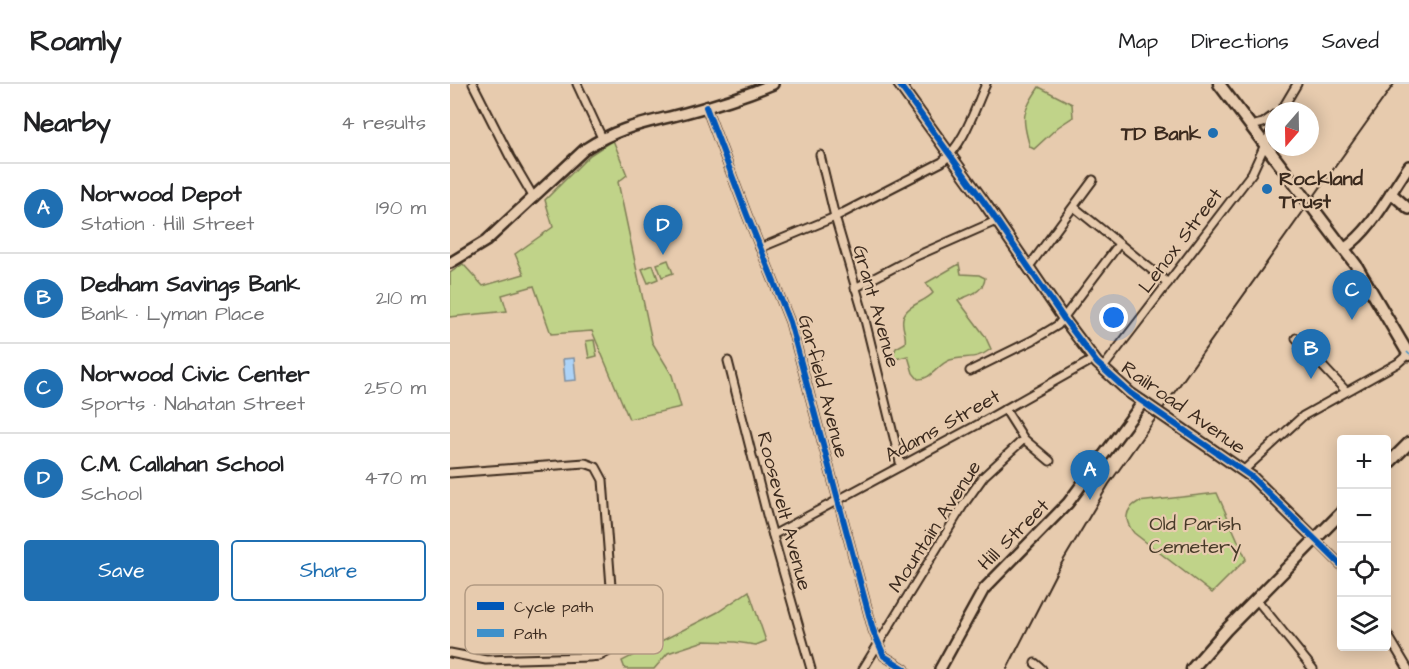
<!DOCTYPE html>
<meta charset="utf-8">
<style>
:root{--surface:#fff;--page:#f6f6f6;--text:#202124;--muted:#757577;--line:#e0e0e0;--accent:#1f6fb2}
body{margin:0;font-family:"Architects Daughter",sans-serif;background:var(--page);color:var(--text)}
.controls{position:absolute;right:18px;bottom:18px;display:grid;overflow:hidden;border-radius:6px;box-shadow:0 3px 15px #0003}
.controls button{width:54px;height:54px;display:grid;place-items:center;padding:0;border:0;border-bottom:2px solid var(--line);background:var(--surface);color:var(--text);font:30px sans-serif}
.compass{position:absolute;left:815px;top:18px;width:54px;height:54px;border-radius:50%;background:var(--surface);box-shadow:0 3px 15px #0003;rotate:200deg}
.you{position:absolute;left:664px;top:234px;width:21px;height:21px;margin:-15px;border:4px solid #fff;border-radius:50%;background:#1a73e8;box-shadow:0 0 0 9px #1a73e833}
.badge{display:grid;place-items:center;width:39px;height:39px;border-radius:50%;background:var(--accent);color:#fff;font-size:20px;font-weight:700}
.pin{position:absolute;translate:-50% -50px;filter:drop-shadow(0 2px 3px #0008)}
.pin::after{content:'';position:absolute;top:32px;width:21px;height:18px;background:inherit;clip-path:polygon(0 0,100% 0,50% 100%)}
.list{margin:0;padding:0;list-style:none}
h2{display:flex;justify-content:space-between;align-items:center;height:78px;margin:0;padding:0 24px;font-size:26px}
h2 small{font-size:20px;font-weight:400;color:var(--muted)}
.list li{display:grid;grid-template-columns:39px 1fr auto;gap:18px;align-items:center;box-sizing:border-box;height:90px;padding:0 24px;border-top:2px solid var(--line)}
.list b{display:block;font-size:22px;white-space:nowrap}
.list p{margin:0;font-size:20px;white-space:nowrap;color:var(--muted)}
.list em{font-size:20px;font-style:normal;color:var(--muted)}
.actions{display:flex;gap:12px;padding:18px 24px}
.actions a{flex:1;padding:14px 0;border:2px solid var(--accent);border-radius:6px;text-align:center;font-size:21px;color:var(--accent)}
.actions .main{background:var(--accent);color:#fff}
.icon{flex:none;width:33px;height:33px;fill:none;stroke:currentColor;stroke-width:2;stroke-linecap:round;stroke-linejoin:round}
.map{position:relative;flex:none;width:959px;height:585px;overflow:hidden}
header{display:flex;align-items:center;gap:36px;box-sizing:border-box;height:84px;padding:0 30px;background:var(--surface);border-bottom:2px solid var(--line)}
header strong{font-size:28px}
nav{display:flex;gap:33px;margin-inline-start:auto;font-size:21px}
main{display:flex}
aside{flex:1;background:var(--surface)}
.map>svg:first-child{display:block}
</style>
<header>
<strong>Roamly</strong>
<nav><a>Map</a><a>Directions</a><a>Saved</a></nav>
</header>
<main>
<aside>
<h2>Nearby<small>4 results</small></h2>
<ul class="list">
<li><span class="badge">A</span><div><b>Norwood Depot</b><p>Station · Hill Street</p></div><em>190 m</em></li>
<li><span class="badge">B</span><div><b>Dedham Savings Bank</b><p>Bank · Lyman Place</p></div><em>210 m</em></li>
<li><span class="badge">C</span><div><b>Norwood Civic Center</b><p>Sports · Nahatan Street</p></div><em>250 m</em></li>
<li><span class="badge">D</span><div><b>C.M. Callahan School</b><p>School</p></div><em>470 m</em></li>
</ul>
<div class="actions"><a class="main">Save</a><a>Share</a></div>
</aside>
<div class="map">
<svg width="959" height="585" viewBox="0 0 959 585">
<rect width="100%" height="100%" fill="#e7cbae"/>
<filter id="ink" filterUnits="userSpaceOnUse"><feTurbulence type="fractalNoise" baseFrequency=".0167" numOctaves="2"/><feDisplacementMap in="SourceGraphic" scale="12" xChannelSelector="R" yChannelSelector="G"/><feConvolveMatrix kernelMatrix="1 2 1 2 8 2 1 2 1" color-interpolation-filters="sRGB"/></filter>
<g filter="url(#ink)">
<g fill="#c0d389" stroke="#7e7e54" stroke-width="1.5">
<path d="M589,3L622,20L623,33L608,43L584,65L580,63C571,33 572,29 589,3Z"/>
<polygon points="163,56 177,91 168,98 202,258 222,291 231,323 179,335 142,247 101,250 84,202 52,211 57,227 0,233 0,189 13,180 33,202 74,190 65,170 103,143 95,116 140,71"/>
<polygon points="218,176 223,189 212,193 207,180"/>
<path d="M509,180L511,190L529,191L535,194C534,208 519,211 508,216L535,252L541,265C525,277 517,271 500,276C488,280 481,296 468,295L463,289L458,272L441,276L446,264L455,259C457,250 451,243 453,234C456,221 475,218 483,209L476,199Z"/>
<polygon points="203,181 208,195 198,199 192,185"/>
<polygon points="144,256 147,272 139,274 136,257"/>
<path d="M767,409L796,475L762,509L684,449C674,437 674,426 688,418Z"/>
<polygon points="299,507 316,557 306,561 285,558 254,557 218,569 204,585 175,585 172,577 268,528"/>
</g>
<polygon fill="#add3f7" stroke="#7f8fa0" stroke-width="1.5" points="124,274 126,296 115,297 113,275"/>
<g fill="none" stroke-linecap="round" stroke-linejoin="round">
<defs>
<g id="minor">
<polyline points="23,0 60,73 84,114"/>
<polyline points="127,0 152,54"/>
<polyline points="256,23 297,131 340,238 423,546 434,572 455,585"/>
<polyline points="831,27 847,0"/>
<polyline points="801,42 813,39 824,31"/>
<polyline points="370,71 385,133 414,232 451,382"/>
<polyline points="624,123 718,199"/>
<path d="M310,164L385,133L492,78C515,59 524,26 536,0"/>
<polyline points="578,184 643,96"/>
<polyline points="405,204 464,173 546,137"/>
<polyline points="846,254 896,307"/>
<polyline points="278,277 317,431 361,585"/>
<polyline points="652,285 802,89 824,41"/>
<polyline points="520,287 583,256 608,241 669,160"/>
<polyline points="574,355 600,377"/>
<polyline points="794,386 853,332 948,279 958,270"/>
<polyline points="0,389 135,379 146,383 153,396 165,556 161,566 150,572 139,573 36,576 0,569"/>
<polyline points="323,451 527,341 644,275"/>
<polyline points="865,455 892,482"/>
<polyline points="807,516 863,585"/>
<polyline points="936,548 958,585"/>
<polyline points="585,579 592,585"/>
<polyline points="413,585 514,420 534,392 574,355 555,325"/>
</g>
<g id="tertiary">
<polyline points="449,0 536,121 614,235 647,279 680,309 802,393 865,455"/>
<polyline points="941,109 959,125"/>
<path d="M894,165C923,145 939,110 959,82"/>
<path d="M0,179L36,157L135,65C170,42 197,39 235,29C265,21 294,12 323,0"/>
<polyline points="490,585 534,505 618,419 693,318"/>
</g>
<g id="secondary">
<polyline points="769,0 906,181 959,271"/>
<polyline points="936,382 959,359"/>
<polyline points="742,585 776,546 892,428"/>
</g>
</defs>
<use href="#minor" stroke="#3b2a1e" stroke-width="11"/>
<use href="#tertiary" stroke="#3b2a1e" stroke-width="14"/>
<use href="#secondary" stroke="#3b2a1e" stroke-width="15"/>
<use href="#minor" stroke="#e7cbae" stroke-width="7"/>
<use href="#tertiary" stroke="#e7cbae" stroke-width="9"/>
<use href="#secondary" stroke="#e7cbae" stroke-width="10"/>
<polyline stroke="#3b2a1e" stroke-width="2" points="557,585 607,487 659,400 944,0"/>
<polyline stroke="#3e90ca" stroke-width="4.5" stroke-dasharray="9 4.5" stroke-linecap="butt" points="958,270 959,269"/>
<defs>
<g id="cycleway">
<polyline points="449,0 536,121 614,235 647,279 680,309 802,393 892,482"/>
<polyline points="256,23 297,131 340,238 423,546 434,572 455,585"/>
</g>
</defs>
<use href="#cycleway" stroke="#e7cbae" stroke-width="10"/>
<use href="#cycleway" stroke="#0057b8" stroke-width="6"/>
</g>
</g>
<g fill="#1f6fb2" stroke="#e7cbae" stroke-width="2">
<circle cx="763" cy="49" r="6"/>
<circle cx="817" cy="105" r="6"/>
</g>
<g text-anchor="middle" stroke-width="4.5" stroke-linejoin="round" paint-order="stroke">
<g font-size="20" font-weight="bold" fill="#3b2a1e" stroke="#e7cbae" text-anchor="end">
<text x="751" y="56">TD Bank</text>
<text x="829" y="101" text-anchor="start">Rockland<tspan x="829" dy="23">Trust</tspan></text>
</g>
<g font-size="20" fill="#3b2a1e" stroke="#e7cbae">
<text transform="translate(730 156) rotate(-53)" y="7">Lenox Street</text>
<text transform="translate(427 222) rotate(74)" y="7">Grant Avenue</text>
<text transform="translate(374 302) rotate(75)" y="7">Garfield Avenue</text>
<text transform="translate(734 323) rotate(35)" y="7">Railroad Avenue</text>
<text transform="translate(492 341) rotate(-29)" y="7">Adams Street</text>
<text transform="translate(335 427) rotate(75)" y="7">Roosevelt Avenue</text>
<text transform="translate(484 442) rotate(-57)" y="7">Mountain Avenue</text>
<text transform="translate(563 450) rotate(-45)" y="7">Hill Street</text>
</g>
<g font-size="20" fill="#483b29" stroke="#e7cbae">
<text x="745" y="446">Old Parish<tspan x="745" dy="23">Cemetery</tspan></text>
</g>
</g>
<rect x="15" y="501" width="198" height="69" rx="9" fill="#e7cbae" stroke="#b39b83" stroke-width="1.5"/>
<rect x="27" y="518" width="27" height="8" fill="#0057b8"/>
<rect x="27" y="545" width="27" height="8" fill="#3e90ca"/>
<g font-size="16" fill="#3b2a1e">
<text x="64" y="528">Cycle path</text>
<text x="64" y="555">Path</text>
</g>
</svg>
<div class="controls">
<button>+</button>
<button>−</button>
<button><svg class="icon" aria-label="locate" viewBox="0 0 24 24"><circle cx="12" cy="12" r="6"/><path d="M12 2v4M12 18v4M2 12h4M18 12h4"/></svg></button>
<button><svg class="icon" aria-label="layers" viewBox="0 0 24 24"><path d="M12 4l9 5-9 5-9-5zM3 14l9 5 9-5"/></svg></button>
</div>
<svg class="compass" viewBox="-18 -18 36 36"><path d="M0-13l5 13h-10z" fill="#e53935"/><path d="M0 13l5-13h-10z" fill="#757577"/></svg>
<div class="you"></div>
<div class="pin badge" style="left:640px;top:416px">A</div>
<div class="pin badge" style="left:861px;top:295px">B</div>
<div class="pin badge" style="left:902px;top:236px">C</div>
<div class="pin badge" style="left:213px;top:171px">D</div>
</div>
</main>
